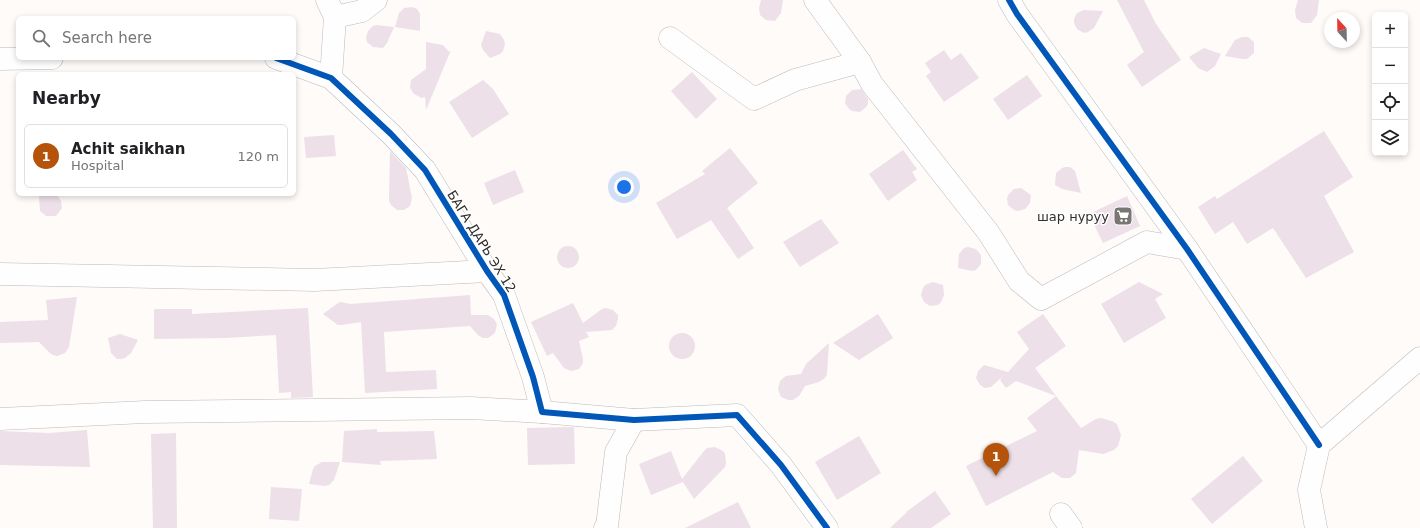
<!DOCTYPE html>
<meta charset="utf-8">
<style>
:root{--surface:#fff;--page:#f6f6f6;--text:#202124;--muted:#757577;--line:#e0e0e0;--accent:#b45309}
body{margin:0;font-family:"DejaVu Sans",sans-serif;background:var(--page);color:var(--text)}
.controls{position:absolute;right:12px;top:12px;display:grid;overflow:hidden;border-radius:6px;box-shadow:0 2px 6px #0003}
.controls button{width:36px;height:36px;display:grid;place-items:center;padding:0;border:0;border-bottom:1px solid var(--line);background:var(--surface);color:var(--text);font:20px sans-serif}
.compass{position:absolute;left:1324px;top:12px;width:36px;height:36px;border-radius:50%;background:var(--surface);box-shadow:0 2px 6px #0003;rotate:338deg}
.you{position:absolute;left:624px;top:187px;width:14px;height:14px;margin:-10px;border:3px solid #fff;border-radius:50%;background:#1a73e8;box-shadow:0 0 0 6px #1a73e833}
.badge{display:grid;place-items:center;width:26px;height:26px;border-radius:50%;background:var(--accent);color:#fff;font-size:13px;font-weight:700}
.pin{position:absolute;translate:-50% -33px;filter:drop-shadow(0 1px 2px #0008)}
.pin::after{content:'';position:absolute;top:21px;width:14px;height:12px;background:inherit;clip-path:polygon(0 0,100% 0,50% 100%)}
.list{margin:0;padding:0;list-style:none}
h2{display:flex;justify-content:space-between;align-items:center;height:52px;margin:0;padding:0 16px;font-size:17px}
h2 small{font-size:13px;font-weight:400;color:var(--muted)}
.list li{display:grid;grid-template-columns:26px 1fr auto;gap:12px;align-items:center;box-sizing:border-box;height:64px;margin:0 8px 8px;padding:0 8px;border:1px solid var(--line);border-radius:6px}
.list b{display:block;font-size:15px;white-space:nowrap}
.list p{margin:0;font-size:13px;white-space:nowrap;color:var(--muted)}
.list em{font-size:13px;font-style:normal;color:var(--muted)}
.icon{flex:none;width:22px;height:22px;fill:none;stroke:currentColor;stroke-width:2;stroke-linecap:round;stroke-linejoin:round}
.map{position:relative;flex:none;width:1420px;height:528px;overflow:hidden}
.search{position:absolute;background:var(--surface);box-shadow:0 2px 6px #0003;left:16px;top:16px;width:280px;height:44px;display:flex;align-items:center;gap:10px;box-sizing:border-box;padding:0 14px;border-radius:6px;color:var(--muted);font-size:15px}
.panel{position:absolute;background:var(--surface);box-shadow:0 2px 6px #0003;left:16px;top:72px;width:280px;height:124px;border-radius:6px}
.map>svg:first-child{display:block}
</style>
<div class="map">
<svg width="1420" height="528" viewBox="0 0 1420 528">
<rect width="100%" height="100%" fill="#fefbf9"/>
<g fill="#ede0e9">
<polygon points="761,0 783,0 781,13 775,21 766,20 760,15 759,8"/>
<polygon points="1117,0 1144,0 1156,24 1181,60 1142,87 1127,65 1144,52"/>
<polygon points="1298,0 1319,0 1317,15 1311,23 1302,23 1296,18 1295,10"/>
<polygon points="412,7 417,9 420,14 420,31 395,27 399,13 404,8"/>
<polygon points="1084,10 1103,11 1094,28 1088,32 1084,33 1077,29 1074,23 1074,19 1077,13"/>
<polygon points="376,25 394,27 387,43 383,48 373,47 367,42 366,38 368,31 373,26"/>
<polygon points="486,31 500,34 504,40 505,44 503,51 500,54 490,58 483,50 481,45"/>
<polygon points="1242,37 1248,37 1254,42 1254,53 1247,59 1243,59 1225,56 1235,40"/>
<polygon points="426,42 443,45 449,52 451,50 426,110 425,97 422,98 414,94 410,88 411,80 426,69"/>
<polygon points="1204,48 1221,54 1215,66 1207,72 1198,68 1189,57"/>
<polygon points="944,50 951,60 961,53 979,78 944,102 926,76 931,72 925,63"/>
<polygon points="692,72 717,99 696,119 671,91"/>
<polygon points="1027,75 1042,96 1008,120 993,99"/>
<polygon points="483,80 493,89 509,114 472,138 449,102"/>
<polygon points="861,89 868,99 868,104 866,107 860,112 852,111 849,109 845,103 846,96 852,90"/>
<polygon points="1324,131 1353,177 1324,196 1354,252 1306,278 1273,228 1247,244 1233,222 1215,234 1198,207 1215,196 1217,199"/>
<polygon points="334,135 336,156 306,158 304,137"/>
<polygon points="730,148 758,183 727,208 754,248 738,259 711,220 677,239 656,203 705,174 702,171"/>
<polygon points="903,150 917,169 912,172 917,180 888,201 869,174"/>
<polygon points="390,151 406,168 412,198 410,206 404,210 397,210 391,205 389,201"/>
<polygon points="1065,167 1070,167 1075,171 1081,193 1062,189 1055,185 1056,173 1062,168"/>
<polygon points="515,170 524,192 493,205 484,183"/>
<polygon points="1021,188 1031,195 1030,203 1025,209 1018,211 1014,210 1008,205 1007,198 1009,194 1014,189"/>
<polygon points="48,194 57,195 61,201 62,208 56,216 46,216 40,211 39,196"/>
<polygon points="1127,196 1140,226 1103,243 1089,214"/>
<polygon points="821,219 839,243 800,267 783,242"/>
<circle cx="568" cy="257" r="11"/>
<polygon points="968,247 976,249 981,255 981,264 976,270 972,271 958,268 959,254 964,248"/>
<polygon points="933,282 943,285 944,295 941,302 938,305 930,306 924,302 921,295 923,288 925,285"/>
<polygon points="1139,282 1163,294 1155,299 1166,318 1124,343 1101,304"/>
<polygon points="470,295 471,315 488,315 494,319 497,324 495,333 488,338 483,338 478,335 470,326 384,332 386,372 436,370 437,389 365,393 361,322 342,325 338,325 323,314 338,303 341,302 350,304"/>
<polygon points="77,297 69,347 65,353 57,356 53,355 50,353 39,342 0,343 0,322 48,320 46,300"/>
<polygon points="573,303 583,323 602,309 606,308 613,310 618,315 618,319 616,326 612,330 586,332 589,337 579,341 583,359 583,363 579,369 571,371 564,368 553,353 547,356 531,322"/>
<polygon points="308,308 313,397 291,398 291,392 279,393 276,335 225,338 154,339 154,309 192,309 192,314"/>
<polygon points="878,314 893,338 859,360 833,343"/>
<polygon points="1043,314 1066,346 1035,368 1056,396 1016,381 1006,388 1000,380 1003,376 991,387 985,388 980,385 976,378 977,375 978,371 984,365 1008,372 1029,349 1017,332"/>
<circle cx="682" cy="346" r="13"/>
<polygon points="120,334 138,340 131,353 125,358 121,359 117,359 111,353 108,338"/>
<polygon points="829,343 827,374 825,378 819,382 805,386 799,396 793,400 788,400 781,397 778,389 780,381 786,376 801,374 806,364"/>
<polygon points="1056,396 1081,428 1096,419 1101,418 1112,421 1117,424 1121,435 1118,446 1114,450 1103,454 1079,450 1076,473 1070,478 1062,478 1053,472 986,506 966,466 1037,431 1027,418"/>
<polygon points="574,427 575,464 528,465 527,428"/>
<polygon points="377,429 377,432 434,431 437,459 380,461 381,465 342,462 344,431"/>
<polygon points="87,430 90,467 0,465 0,431 49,433"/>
<polygon points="176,433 177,528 153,528 151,434"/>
<polygon points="859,436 881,473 837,500 815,462"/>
<polygon points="715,447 723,451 725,454 726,463 725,467 694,499 683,482 651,495 639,464 671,451 682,479 704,451 707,448"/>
<polygon points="1243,456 1263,481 1212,524 1191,499"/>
<polygon points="322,462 340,462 334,480 329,485 325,486 309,484 313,469 315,466"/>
<polygon points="271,487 302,489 299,521 269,519"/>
<polygon points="935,491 951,514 931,528 890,528 906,513 906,512"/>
<polygon points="738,502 751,528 685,528"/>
</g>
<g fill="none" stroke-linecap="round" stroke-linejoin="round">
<defs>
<g id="street">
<polyline points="327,0 335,17 331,78"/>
<polyline points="815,0 860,62 872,84 988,232 1019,281 1041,299 1147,242 1187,249"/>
<polyline points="1009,0 1017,14 1187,249 1319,445"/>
<polyline points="335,17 362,11 376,0"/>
<polyline points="670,38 754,99 795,80 860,62"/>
<polyline points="276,58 331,78 391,134 425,170 487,271 504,295 533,377 542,412 634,420 737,415 781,465 827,528"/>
<polyline points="0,59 52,58"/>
<polyline points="0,274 315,280 487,271"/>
<polyline points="0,419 145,412 471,408 542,412"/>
<polyline points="1061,514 1071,528"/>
<polyline points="605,528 607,526 616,452 634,420"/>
<polyline points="1316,528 1309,490 1319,445 1420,358"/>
</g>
</defs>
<use href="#street" stroke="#bdbab8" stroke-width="23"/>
<use href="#street" stroke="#fffefe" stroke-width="22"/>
<defs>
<g id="cycleway">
<polyline points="1009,0 1017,14 1187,249 1319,445"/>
<polyline points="276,58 331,78 391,134 425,170 487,271 504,295 533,377 542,412 634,420 737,415 781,465 827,528"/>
</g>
</defs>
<use href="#cycleway" stroke="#fff" stroke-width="8"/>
<use href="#cycleway" stroke="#0057b8" stroke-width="6"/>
</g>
<defs>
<symbol id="supermarket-square" viewBox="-11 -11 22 22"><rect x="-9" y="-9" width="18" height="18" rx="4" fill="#797674" stroke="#fff"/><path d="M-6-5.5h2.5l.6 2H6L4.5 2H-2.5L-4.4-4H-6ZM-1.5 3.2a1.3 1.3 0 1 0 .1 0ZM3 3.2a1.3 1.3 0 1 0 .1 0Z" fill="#fff"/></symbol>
</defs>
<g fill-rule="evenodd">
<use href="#supermarket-square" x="1112" y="205" width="22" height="22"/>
</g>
<g text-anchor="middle" stroke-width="3" stroke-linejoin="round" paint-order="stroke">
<g font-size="13" fill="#322f2d" stroke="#fff" text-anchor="end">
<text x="1109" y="221">шар нуруу</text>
</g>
<g font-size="13" fill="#322f2d" stroke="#fff">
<text transform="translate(482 241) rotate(58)" y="5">БАГА ДАРЬ ЭХ 12</text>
</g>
</g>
</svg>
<div class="controls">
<button>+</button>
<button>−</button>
<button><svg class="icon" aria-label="locate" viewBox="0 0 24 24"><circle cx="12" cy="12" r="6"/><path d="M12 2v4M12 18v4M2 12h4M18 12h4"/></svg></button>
<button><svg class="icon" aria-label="layers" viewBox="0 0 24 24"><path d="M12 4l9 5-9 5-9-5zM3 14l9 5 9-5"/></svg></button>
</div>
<svg class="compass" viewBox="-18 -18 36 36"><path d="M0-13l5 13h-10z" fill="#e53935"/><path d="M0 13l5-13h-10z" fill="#757577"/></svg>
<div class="you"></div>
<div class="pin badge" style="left:996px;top:476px">1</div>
<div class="search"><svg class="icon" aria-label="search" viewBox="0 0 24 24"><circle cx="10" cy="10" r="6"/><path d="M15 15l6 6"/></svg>Search here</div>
<section class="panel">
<h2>Nearby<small></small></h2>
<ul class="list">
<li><span class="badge">1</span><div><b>Achit saikhan</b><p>Hospital</p></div><em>120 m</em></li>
</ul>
</section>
</div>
